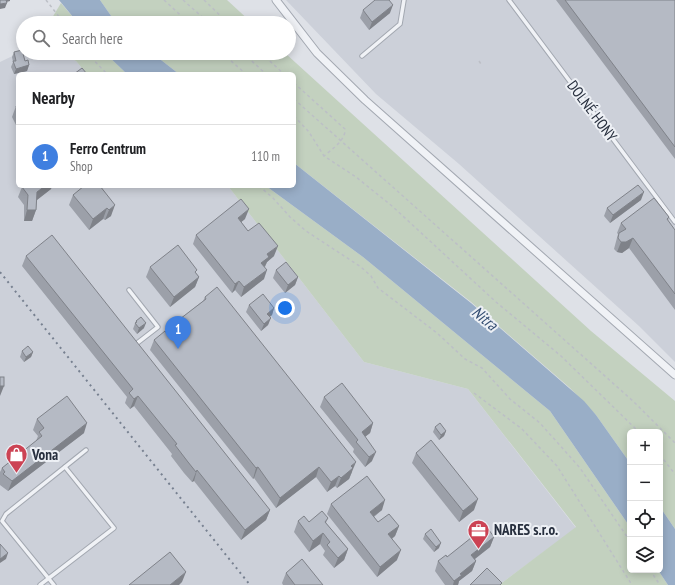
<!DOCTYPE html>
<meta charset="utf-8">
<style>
:root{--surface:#fff;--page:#f2f2f2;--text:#202124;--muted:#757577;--line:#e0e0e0;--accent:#7c3aed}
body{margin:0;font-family:"PT Sans Narrow",sans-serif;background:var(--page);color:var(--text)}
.controls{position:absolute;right:12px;bottom:12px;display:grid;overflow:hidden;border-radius:6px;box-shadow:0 2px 10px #0003}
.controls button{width:36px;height:36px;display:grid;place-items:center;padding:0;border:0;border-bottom:1px solid var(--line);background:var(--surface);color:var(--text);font:20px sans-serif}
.you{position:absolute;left:285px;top:308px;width:14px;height:14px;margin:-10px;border:3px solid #fff;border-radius:50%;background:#1a73e8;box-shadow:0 0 0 6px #1a73e833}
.badge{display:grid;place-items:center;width:26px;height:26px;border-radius:50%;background:var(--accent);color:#fff;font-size:13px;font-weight:700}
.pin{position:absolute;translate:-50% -33px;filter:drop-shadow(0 1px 2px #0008)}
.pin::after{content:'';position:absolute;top:21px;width:14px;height:12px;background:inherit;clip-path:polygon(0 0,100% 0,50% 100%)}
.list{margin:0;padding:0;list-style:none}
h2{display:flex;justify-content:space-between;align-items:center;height:52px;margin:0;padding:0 16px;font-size:17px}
h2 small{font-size:13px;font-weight:400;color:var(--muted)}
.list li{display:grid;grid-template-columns:26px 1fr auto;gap:12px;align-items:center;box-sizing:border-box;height:64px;padding:0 16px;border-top:1px solid var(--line)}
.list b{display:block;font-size:15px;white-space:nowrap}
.list p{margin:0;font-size:13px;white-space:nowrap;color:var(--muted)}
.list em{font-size:13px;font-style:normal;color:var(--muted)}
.icon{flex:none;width:22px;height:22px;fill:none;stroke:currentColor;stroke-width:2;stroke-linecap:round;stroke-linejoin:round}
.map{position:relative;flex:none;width:675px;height:585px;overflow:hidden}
.search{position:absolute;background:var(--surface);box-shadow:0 2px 10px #0003;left:16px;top:16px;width:280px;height:44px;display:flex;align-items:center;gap:10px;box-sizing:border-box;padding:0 14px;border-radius:22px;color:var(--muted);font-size:15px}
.panel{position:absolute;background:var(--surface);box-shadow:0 2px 10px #0003;left:16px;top:72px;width:280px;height:116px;border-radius:6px}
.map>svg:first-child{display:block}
</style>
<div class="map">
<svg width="675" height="585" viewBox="0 0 675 585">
<rect width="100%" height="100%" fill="#dee1e7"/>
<g fill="#ccd0d9">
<polygon points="286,0 675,0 675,362 639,326 459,164 376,94"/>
<polygon points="23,51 23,53 57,53 76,61 87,74 18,74 18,186 228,186 364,362 468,389 576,528 499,585 0,585 0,62"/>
</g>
<g fill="#c3d1bf">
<polygon points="100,0 227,0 252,23 116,23"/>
<polygon points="61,3 78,23 49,23"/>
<polygon points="57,53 105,53 127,74 87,74 76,61"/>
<polygon points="152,53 285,53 591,331 675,401 675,529 660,507 660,432 630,432 630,463 596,415 570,388 471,302 294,163 294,74 179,74"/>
<polygon points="228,186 266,186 363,257 550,411 630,527 630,570 658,570 668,585 499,585 576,527 468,389 364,362"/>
</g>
<g fill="#99aec7">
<polygon points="59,0 100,0 116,23 78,23"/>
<polygon points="105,53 152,53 179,74 127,74"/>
<polygon points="294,163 471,303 584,401 596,415 630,463 630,527 550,411 363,257 266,186 294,186"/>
<polygon points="660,507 675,529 675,585 668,585 658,570 660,570"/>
</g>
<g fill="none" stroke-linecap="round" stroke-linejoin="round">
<defs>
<g id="service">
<polyline points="509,0 675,222"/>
<polyline points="362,56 400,24 404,0"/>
<polyline points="129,290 158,327 136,344"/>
<polyline points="40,585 114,528 65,467"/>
<polyline points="54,585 2,521 6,514 86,450"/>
</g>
<polyline id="minor" points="276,0 317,53 365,100 675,375"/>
</defs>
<use href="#service" stroke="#a3a8b1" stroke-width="5.5"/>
<use href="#minor" stroke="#a3a8b1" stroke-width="9"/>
<g stroke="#bcbfc6" stroke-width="1.5" stroke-dasharray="3 3" stroke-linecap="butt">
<polyline points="46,0 64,23"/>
<polyline points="164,0 189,23"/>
<polyline points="183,0 209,23"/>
<polyline points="204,0 228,23"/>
<polyline points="87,53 107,74"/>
<polyline points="222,53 246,74"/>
<polyline points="243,53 266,74"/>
<polyline points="261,53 284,74"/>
<polyline points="479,61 481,64"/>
<path d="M294,83L345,129C346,140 331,150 324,156"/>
<polyline points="294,99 633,401 675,443"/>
<polyline points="294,116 309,132 324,156 356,177 392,206 496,302 561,356 639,432"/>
<polyline points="259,186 273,198 290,217 306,231 361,267 371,276 378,288 437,333 465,359 482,368 510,399 540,423 580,468 630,541"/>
<polyline points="474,393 522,429 557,466 632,585"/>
<polyline points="660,455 675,474"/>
<polyline points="650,570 660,585"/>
</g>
<use href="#service" stroke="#f0f2f6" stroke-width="3.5"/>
<use href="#minor" stroke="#f0f2f6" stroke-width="7"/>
<polyline stroke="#778090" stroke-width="2" stroke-dasharray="2 4" stroke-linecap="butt" points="0,272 250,585"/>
</g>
<g fill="#9ca0a9">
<polygon points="556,0 675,0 675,159"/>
<polygon points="363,10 390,13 369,30 360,18"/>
<polygon points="14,52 25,61 29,65 27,71 14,74 11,67 13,62 12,57"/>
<polygon points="18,104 18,127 17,127 12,117 16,106"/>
<polygon points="23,186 52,186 51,189 37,200 36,210 32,221 24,221 24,205 18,197 22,187"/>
<polygon points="100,186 111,216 105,220 103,219 89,230 69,205 73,195"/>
<polygon points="641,200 610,223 604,216 607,208"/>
<polygon points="669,217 668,221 675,230 675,310 629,248 622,253 617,252 614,249 618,234 617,233 621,223"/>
<polygon points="245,219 241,222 248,231 274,256 267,262 265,267 264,279 241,297 235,290 232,293 193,244 196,235"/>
<polygon points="26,256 270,510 266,520 241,540 194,481 192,482 184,473 171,456 172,454 134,406 130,409 125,403 127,397 22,266"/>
<polygon points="150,267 196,273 199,277 195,287 170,307 146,277"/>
<polygon points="276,270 298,277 295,285 285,293 273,278"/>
<polygon points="205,297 352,472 349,479 337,488 335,486 327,492 316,477 276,508 254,478 253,479 150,350 154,340 169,336 173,333 172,333 176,322 203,301"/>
<polygon points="249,305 274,308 272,315 270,317 268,325 261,331 246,312"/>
<polygon points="136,321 144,328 137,334 133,329"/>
<polygon points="22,351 33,352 31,357 24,362 20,357"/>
<polygon points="324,397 373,423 370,433 365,437 372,461 365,467 353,452 354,449 320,407"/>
<polygon points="37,419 84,433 8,491 0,485 0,472 2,468 36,441 38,436 33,430"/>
<polygon points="435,427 446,431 444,436 439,440 433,432"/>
<polygon points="416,453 474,510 459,522 412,463"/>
<polygon points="331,504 382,510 374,517 378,522 399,526 395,536 392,539 397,560 377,577 327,514"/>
<polygon points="328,518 326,523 348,549 344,560 334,568 323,555 325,551 320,544 309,552 294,532 298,521 309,522"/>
<polygon points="425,534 439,548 434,552 423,539"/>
<polygon points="494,537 490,547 475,559 476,561 472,571 459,581 458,585 445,585 435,571 438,561"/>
<polygon points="286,573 323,585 283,585 282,583"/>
</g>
<g fill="#7f8289">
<polygon points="4,0 10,0 10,1 3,3"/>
<polygon points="7,3 5,8 0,9 0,4"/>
<polygon points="393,5 390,13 369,30 372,22"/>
<polygon points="29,65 27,71 14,74 16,69"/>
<polygon points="45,186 52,186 51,189 33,203 37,192"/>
<polygon points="644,192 641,200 610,223 613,215"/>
<polygon points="115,205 111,216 105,220 109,210"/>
<polygon points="107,208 103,219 89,230 93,219"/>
<polygon points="249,209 245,219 234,228 238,218"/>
<polygon points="27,210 36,210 32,221 24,221"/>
<polygon points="633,238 629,248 622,253 617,252 621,242"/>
<polygon points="278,246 274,256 267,262 265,266 258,272 261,263 267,254"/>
<polygon points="267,270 264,279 241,297 244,287"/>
<polygon points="199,277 195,287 170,307 174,297"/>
<polygon points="298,277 295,285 285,293 288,285"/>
<polygon points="239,281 235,290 232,293 235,284"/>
<polygon points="274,308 272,315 265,320 267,314"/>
<polygon points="271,318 268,325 261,331 264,324"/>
<polygon points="146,323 144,328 137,334 139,328"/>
<polygon points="33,352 31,357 24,362 26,357"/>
<polygon points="0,386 4,386 0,396"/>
<polygon points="138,396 134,406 130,409 134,399"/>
<polygon points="87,423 84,433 8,491 12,481"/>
<polygon points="373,423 370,433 358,442 362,432"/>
<polygon points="446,431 444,436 439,440 441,435"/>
<polygon points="376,452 372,461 365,467 369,457"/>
<polygon points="356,462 349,479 337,488 341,478 351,466"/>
<polygon points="258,467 254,478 253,479 256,468"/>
<polygon points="319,467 316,477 276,508 280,498"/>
<polygon points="197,470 194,481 192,482 196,472"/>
<polygon points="339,476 335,486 327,492 331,482"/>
<polygon points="478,499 474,510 459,522 463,511"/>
<polygon points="385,500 382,510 366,522 370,512"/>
<polygon points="270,510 266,520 241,540 245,530"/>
<polygon points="399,526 395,536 384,544 388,534"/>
<polygon points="323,533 320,544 309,552 313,541"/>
<polygon points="494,537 490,547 467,565 471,555"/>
<polygon points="441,543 439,548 434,552 436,547"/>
<polygon points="348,549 344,560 334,568 338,558"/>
<polygon points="401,550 397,560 377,577 380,567"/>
<polygon points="8,553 6,559 0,563 0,559"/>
<polygon points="476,561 472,571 459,581 458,585 453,585 454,581 460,574"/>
<polygon points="186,572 182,582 179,585 170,585"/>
</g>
<g fill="#b5bac4" stroke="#7f8289">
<polygon points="0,0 6,0 7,3 0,4"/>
<polygon points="375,0 389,0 393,5 372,22 363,10"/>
<polygon points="565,0 675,0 675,147"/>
<polygon points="22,50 25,61 28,60 29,65 16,69 13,61 16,61 14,52"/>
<polygon points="82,68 87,74 74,74"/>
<polygon points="18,104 18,111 16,106"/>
<polygon points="638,185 644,192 613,215 607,208"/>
<polygon points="23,186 45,186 37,192 36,210 27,210 28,195 22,187"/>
<polygon points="84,186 100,186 115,205 109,210 107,208 93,219 73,195"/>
<polygon points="654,198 669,217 667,219 675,230 675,294 633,238 626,242 621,242 618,238 619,233 626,229 621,223"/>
<polygon points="241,199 249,209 238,218 248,231 259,223 278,246 267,254 269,257 261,263 267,270 244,287 239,281 235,284 196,235"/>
<polygon points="52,235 270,510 245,530 197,470 196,472 188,462 175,445 177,444 138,396 134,399 129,393 133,389 26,256"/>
<polygon points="178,245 197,270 195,272 199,277 174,297 150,267"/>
<polygon points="286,262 298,277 288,285 276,270"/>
<polygon points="217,287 356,462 351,466 353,468 341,478 339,476 331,482 319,467 280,498 258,467 256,468 154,340 165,331 169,336 180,327 176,322 206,299 205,297"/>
<polygon points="263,294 274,308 267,314 271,318 264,324 249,305"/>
<polygon points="141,317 146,323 139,328 135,323 137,322 136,321"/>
<polygon points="28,346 33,352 26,357 22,351"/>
<rect x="0" y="377" width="4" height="9"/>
<polygon points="342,383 373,423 362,432 376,452 369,457 356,442 358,440 324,397"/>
<polygon points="67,396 87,423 12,481 3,474 5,472 2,468 42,436 39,432 44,428 37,419"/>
<polygon points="440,423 446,431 441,435 435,427"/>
<polygon points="431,440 478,499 463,511 416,453"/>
<polygon points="367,476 385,500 370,512 378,522 389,514 399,526 388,534 401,550 380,567 331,504"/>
<polygon points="322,511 328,518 325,522 348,549 338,558 327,545 330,542 323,533 313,541 298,521 304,516 309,522"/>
<polygon points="486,526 494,537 471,555 476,561 460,574 462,575 454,581 438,561 446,555 447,557"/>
<polygon points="431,529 441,543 436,547 425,534"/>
<polygon points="0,544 8,553 0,559"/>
<polygon points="170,552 186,572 170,585 129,585"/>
<polygon points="302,559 323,585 295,585 286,573"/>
<polygon points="487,568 502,583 500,585 470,585"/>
</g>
<defs>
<symbol id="shop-pin" viewBox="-11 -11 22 30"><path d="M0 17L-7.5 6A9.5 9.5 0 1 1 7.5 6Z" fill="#cc4354" stroke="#edf0f5"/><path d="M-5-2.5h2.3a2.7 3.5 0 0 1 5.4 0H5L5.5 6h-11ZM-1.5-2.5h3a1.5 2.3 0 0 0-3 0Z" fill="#fff"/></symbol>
<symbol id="office-pin" viewBox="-11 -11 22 30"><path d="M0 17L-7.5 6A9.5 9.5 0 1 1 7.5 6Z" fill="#cc4354" stroke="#edf0f5"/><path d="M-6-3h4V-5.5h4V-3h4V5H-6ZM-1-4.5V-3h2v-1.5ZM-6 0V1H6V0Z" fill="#fff"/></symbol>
</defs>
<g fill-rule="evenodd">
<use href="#shop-pin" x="4" y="442" width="25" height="34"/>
<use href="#office-pin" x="466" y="518" width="25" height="34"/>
</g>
<g text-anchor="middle" stroke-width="4" stroke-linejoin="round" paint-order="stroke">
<g font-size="15" fill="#272f3e" stroke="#edf0f5">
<text transform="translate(592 111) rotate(53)" y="5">DOLNÉ HONY</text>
</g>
<g font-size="15" font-weight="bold" fill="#272f3e" stroke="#edf0f5" text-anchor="start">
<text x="32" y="460">Vona</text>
<text x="494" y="535">NARES s.r.o.</text>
</g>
<g font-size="16" font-style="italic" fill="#324c71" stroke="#edf0f5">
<text transform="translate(485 318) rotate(39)" y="6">Nitra</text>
</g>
</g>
</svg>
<div class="controls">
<button>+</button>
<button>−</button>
<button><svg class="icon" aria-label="locate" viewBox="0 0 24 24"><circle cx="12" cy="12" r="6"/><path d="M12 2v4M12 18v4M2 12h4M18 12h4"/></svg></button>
<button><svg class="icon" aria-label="layers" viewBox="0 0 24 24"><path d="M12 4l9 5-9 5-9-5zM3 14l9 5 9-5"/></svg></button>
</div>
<div class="you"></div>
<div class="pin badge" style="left:178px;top:349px;background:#3f7fe0">1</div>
<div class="search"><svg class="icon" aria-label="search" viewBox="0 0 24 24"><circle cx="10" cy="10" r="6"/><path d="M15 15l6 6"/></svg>Search here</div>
<section class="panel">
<h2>Nearby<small></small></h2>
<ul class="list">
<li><span class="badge" style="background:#3f7fe0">1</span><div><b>Ferro Centrum</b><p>Shop</p></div><em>110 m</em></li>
</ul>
</section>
</div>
